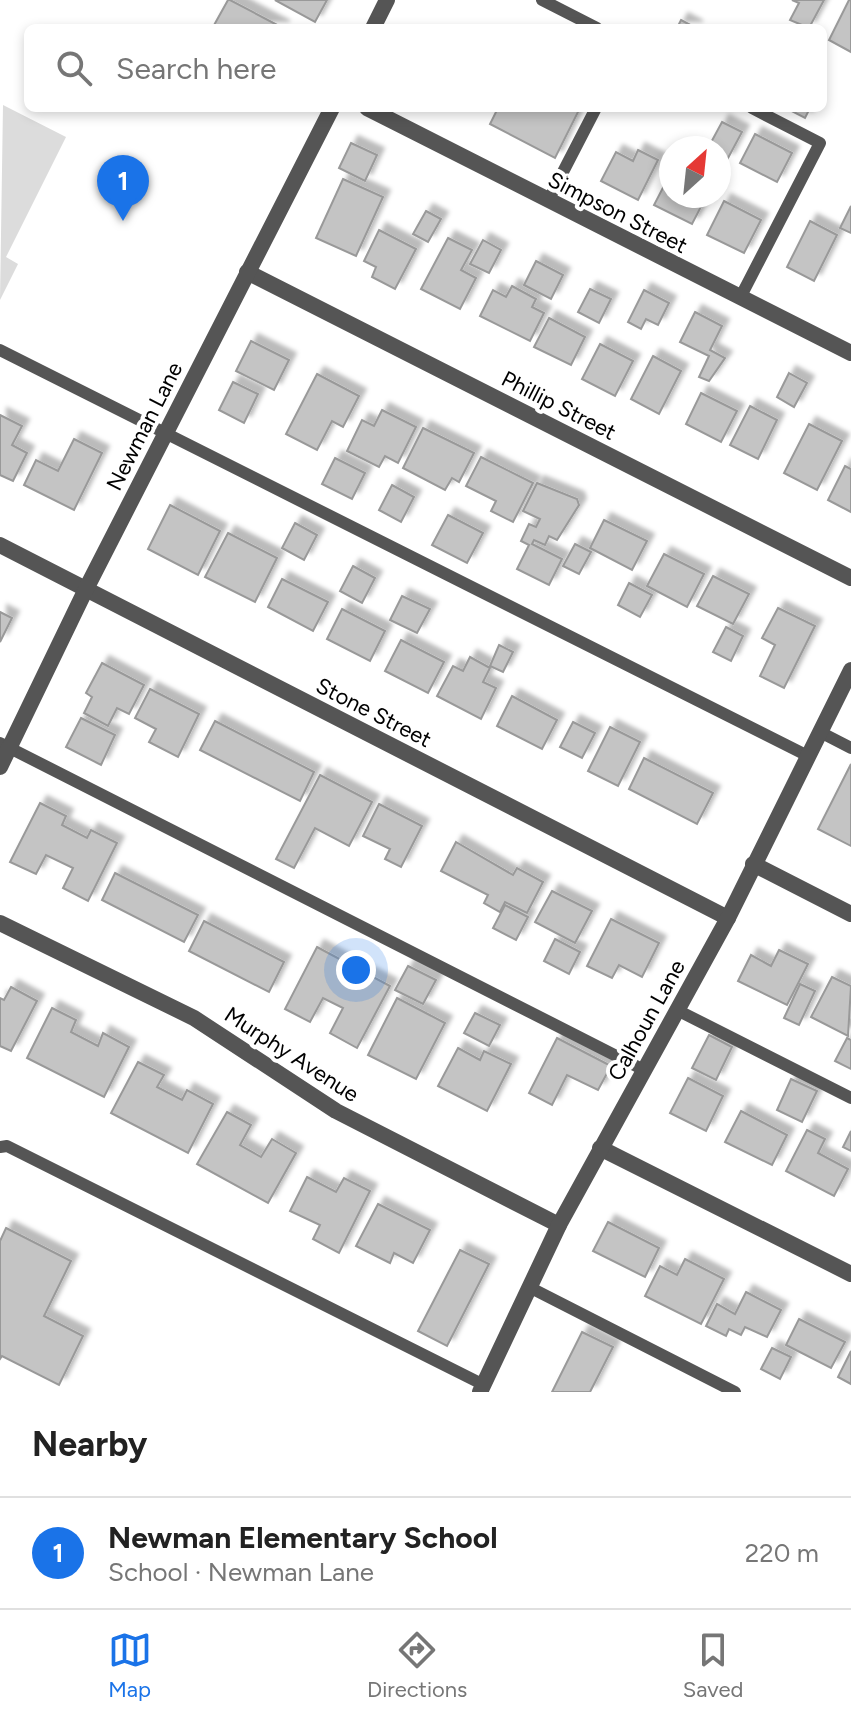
<!DOCTYPE html>
<meta charset="utf-8">
<style>
:root{--surface:#fff;--page:#f2f2f2;--text:#222;--muted:#767676;--line:#e0e0e0;--accent:#1a73e8}
body{margin:0;font-family:Figtree,sans-serif;background:var(--page);color:var(--text)}
.compass{position:absolute;left:659px;top:136px;width:72px;height:72px;border-radius:50%;background:var(--surface);box-shadow:0 4px 12px #0003;rotate:27deg}
.you{position:absolute;left:356px;top:970px;width:28px;height:28px;margin:-20px;border:6px solid #fff;border-radius:50%;background:#1a73e8;box-shadow:0 0 0 12px #1a73e833}
.badge{display:grid;place-items:center;width:52px;height:52px;border-radius:50%;background:var(--accent);color:#fff;font-size:26px;font-weight:700}
.pin{position:absolute;translate:-50% -66px;filter:drop-shadow(0 2px 4px #0008)}
.pin::after{content:'';position:absolute;top:42px;width:28px;height:24px;background:inherit;clip-path:polygon(0 0,100% 0,50% 100%)}
.list{margin:0;padding:0;list-style:none}
h2{display:flex;justify-content:space-between;align-items:center;height:104px;margin:0;padding:0 32px;font-size:34px}
h2 small{font-size:26px;font-weight:400;color:var(--muted)}
.list li{display:grid;grid-template-columns:52px 1fr auto;gap:24px;align-items:center;box-sizing:border-box;height:112px;padding:0 32px;border-top:2px solid var(--line)}
.list b{display:block;font-size:30px;white-space:nowrap}
.list p{margin:0;font-size:26px;white-space:nowrap;color:var(--muted)}
.list em{font-size:26px;font-style:normal;color:var(--muted)}
.icon{flex:none;width:44px;height:44px;fill:none;stroke:currentColor;stroke-width:2;stroke-linecap:round;stroke-linejoin:round}
.map{position:relative;flex:none;width:851px;height:1392px;overflow:hidden}
.search{position:absolute;background:var(--surface);box-shadow:0 4px 12px #0003;left:24px;right:24px;top:24px;height:88px;display:flex;align-items:center;gap:20px;box-sizing:border-box;padding:0 28px;border-radius:12px;color:var(--muted);font-size:30px}
.sheet{height:216px;background:var(--surface)}
nav{display:flex;justify-content:space-around;align-items:center;box-sizing:border-box;height:112px;border-top:2px solid var(--line);background:var(--surface);font-size:22px;color:var(--muted)}
nav a{display:grid;justify-items:center;gap:4px}
nav .on{color:var(--accent)}
.map>svg:first-child{display:block}
</style>
<div class="map">
<svg width="851" height="1392" viewBox="0 0 851 1392">
<defs>
<filter id="shadow"><feDropShadow dx="7" dy="-7" stdDeviation="2" flood-color="#0004"/></filter>
</defs>
<rect width="100%" height="100%" fill="#fff"/>
<polygon fill="#dcdcdc" points="3,105 66,137 6,257 18,264 0,300"/>
<g fill="#c4c4c4" stroke="#999" stroke-width="2" filter="url(#shadow)">
<polygon points="228,0 230,0 283,28 216,28 213,27"/>
<polygon points="275,0 327,0 315,22"/>
<polygon points="792,0 824,0 809,28 790,20 799,3"/>
<polygon points="849,0 851,0 851,52 829,40"/>
<polygon points="681,20 696,28 677,28"/>
<polygon points="498,108 580,108 555,158 490,124"/>
<polygon points="786,108 810,108 805,118"/>
<polygon points="722,122 742,132 727,160 719,156 719,148 708,148"/>
<polygon points="755,134 792,153 777,182 740,163"/>
<polygon points="351,143 377,155 365,181 339,168"/>
<polygon points="638,150 658,160 638,200 601,181 616,152 633,161"/>
<polygon points="668,178 671,179 671,196 706,197 692,224 654,205"/>
<polygon points="343,179 383,197 356,256 316,238"/>
<polygon points="724,201 761,220 744,253 707,235"/>
<polygon points="851,206 851,233 840,228"/>
<polygon points="426,211 441,219 428,242 413,234"/>
<polygon points="810,221 837,235 814,281 787,267"/>
<polygon points="379,230 416,249 395,289 372,277 376,267 364,261"/>
<polygon points="448,238 472,250 461,270 476,278 460,309 421,289"/>
<polygon points="483,240 501,250 489,273 470,264"/>
<polygon points="536,261 563,275 551,299 524,285"/>
<polygon points="512,286 536,299 532,307 544,313 530,341 480,316 493,290 506,297"/>
<polygon points="590,289 611,299 599,323 578,312"/>
<polygon points="644,290 669,303 658,325 646,319 641,329 628,322"/>
<polygon points="695,312 722,326 710,350 725,358 709,381 699,377 709,356 680,342"/>
<polygon points="549,318 585,337 571,365 534,347"/>
<polygon points="251,341 289,360 274,390 236,371"/>
<polygon points="600,344 633,361 615,396 582,379"/>
<polygon points="653,356 681,371 659,414 631,399"/>
<polygon points="789,373 807,383 794,407 777,397"/>
<polygon points="317,374 359,396 343,427 332,421 317,450 286,434"/>
<polygon points="233,382 258,394 244,423 219,410"/>
<polygon points="701,393 737,411 721,442 686,424"/>
<polygon points="750,406 777,420 758,459 730,445"/>
<polygon points="382,410 416,427 398,463 385,456 379,467 347,451 362,420 374,426"/>
<polygon points="0,415 22,426 12,445 27,453 13,481 0,475"/>
<polygon points="809,424 842,441 817,490 784,473"/>
<polygon points="423,428 474,453 459,482 452,478 445,490 403,468"/>
<polygon points="74,439 102,453 74,510 24,485 36,460 58,471"/>
<polygon points="481,457 533,483 513,522 491,511 496,501 466,486"/>
<polygon points="335,458 365,473 352,499 322,484"/>
<polygon points="845,466 851,469 851,512 828,500"/>
<polygon points="537,483 577,499 579,505 557,540 549,536 545,545 534,540 532,544 562,559 549,585 517,569 529,545 521,541 529,524 536,527 540,519 523,511"/>
<polygon points="392,485 414,497 401,522 379,510"/>
<polygon points="170,505 220,531 198,575 148,549"/>
<polygon points="448,515 483,533 467,563 432,545"/>
<polygon points="604,520 647,541 632,570 590,548"/>
<polygon points="295,523 317,535 304,560 282,548"/>
<polygon points="228,533 277,558 255,602 205,577"/>
<polygon points="575,544 591,552 579,574 563,566"/>
<polygon points="664,554 704,574 687,607 647,586"/>
<polygon points="353,566 375,578 362,603 340,591"/>
<polygon points="713,576 749,594 733,624 697,606"/>
<polygon points="282,579 328,602 313,631 268,607"/>
<polygon points="629,583 652,595 640,617 618,605"/>
<polygon points="402,596 430,609 417,633 390,620"/>
<polygon points="778,608 815,626 784,688 760,676 775,645 762,638"/>
<polygon points="342,609 385,631 370,661 327,639"/>
<polygon points="0,612 12,618 0,642"/>
<polygon points="726,627 743,636 731,661 713,652"/>
<polygon points="401,640 444,662 428,693 385,671"/>
<polygon points="499,645 513,652 503,672 490,666"/>
<polygon points="470,657 490,668 483,682 496,688 481,719 437,696 453,666 463,671"/>
<polygon points="102,663 144,685 129,714 117,708 108,726 84,713 92,697 86,693"/>
<polygon points="150,689 199,714 178,757 149,742 156,729 135,718"/>
<polygon points="512,696 557,720 542,749 497,726"/>
<polygon points="81,718 115,735 101,765 66,747"/>
<polygon points="215,721 314,772 300,801 200,750"/>
<polygon points="573,722 595,733 582,758 560,747"/>
<polygon points="610,727 640,742 618,786 588,771"/>
<polygon points="644,758 713,793 697,824 629,789"/>
<polygon points="851,764 851,846 818,829"/>
<polygon points="320,775 372,802 349,846 315,828 294,868 276,859"/>
<polygon points="40,803 66,816 62,825 87,838 91,830 117,843 88,901 63,888 73,868 46,855 36,874 10,862"/>
<polygon points="379,804 422,826 401,867 385,859 390,849 363,836"/>
<polygon points="456,842 513,875 517,868 543,882 527,913 505,902 500,912 484,903 488,895 441,871"/>
<polygon points="115,873 198,915 184,942 102,900"/>
<polygon points="552,891 592,911 575,943 535,922"/>
<polygon points="505,905 528,917 516,940 493,928"/>
<polygon points="611,919 659,943 642,977 619,965 612,978 587,966"/>
<polygon points="204,921 284,962 269,992 189,951"/>
<polygon points="555,939 580,952 569,974 544,961"/>
<polygon points="317,947 390,986 357,1048 330,1033 343,1008 323,998 310,1022 285,1009"/>
<polygon points="779,950 808,964 787,1005 738,981 751,955 771,966"/>
<polygon points="408,966 436,980 423,1004 395,990"/>
<polygon points="832,977 851,986 848,1036 811,1017"/>
<polygon points="800,984 815,991 799,1025 784,1018"/>
<polygon points="11,987 37,1001 11,1051 0,1046 0,998 4,1000"/>
<polygon points="397,998 445,1023 416,1079 368,1055"/>
<polygon points="52,1008 76,1020 71,1032 98,1046 103,1033 129,1047 104,1097 27,1058"/>
<polygon points="475,1013 500,1025 489,1046 464,1033"/>
<polygon points="709,1035 732,1047 716,1080 692,1068"/>
<polygon points="557,1038 611,1066 598,1090 567,1075 552,1105 529,1093"/>
<polygon points="847,1038 851,1040 851,1069 835,1061"/>
<polygon points="458,1048 480,1060 484,1051 511,1064 487,1111 438,1086"/>
<polygon points="138,1062 164,1075 157,1087 182,1100 187,1090 213,1104 188,1153 111,1113"/>
<polygon points="688,1078 723,1096 706,1131 670,1113"/>
<polygon points="791,1079 817,1091 802,1122 777,1110"/>
<polygon points="741,1111 787,1135 772,1165 725,1142"/>
<polygon points="227,1112 251,1125 240,1145 261,1157 272,1139 296,1153 268,1203 197,1164"/>
<polygon points="807,1130 825,1139 818,1153 848,1169 834,1196 786,1171"/>
<polygon points="851,1131 851,1151 843,1147"/>
<polygon points="307,1177 336,1192 344,1178 370,1191 339,1253 313,1239 320,1225 290,1211"/>
<polygon points="378,1204 430,1230 413,1263 394,1253 390,1263 356,1246"/>
<polygon points="608,1222 659,1248 645,1277 593,1251"/>
<polygon points="6,1228 71,1261 44,1316 83,1336 59,1385 2,1356 0,1359 0,1241"/>
<polygon points="460,1250 489,1264 447,1346 418,1331"/>
<polygon points="685,1259 724,1279 701,1324 645,1296 660,1266 677,1275"/>
<polygon points="746,1292 781,1310 767,1337 745,1327 741,1335 729,1329 726,1336 706,1326 717,1304 735,1314"/>
<polygon points="799,1319 845,1342 831,1368 786,1345"/>
<polygon points="582,1332 613,1347 590,1392 552,1392"/>
<polygon points="772,1348 791,1357 780,1379 761,1369"/>
<polygon points="851,1351 851,1384 838,1377"/>
</g>
<g fill="none" stroke-linecap="round" stroke-linejoin="round">
<g stroke="#555" stroke-width="12">
<polyline points="542,0 597,28"/>
<polyline points="548,201 596,108"/>
<polyline points="740,298 820,143 752,108"/>
<polyline points="0,350 808,756"/>
<polyline points="820,732 851,748"/>
<polyline points="0,743 644,1070"/>
<polyline points="677,1010 851,1098"/>
<polyline points="0,1147 7,1146 484,1385"/>
<polyline points="529,1287 735,1392"/>
</g>
<g stroke="#555" stroke-width="16">
<polyline points="373,28 387,0"/>
<polyline points="367,108 851,353"/>
<polyline points="247,272 851,578"/>
<polyline points="0,545 728,918"/>
<polyline points="0,767 86,589 332,108"/>
<polyline points="753,864 851,914"/>
<polyline points="0,923 194,1018 336,1111 559,1225"/>
<polyline points="600,1148 851,1274"/>
</g>
<polyline stroke="#555" stroke-width="16" points="480,1392 559,1225 728,918 851,670"/>
</g>
<g text-anchor="middle" stroke-width="8" stroke-linejoin="round" paint-order="stroke">
<g font-size="22" fill="#000" stroke="#fff">
<text transform="translate(618 212) rotate(27)" y="8">Simpson Street</text>
<text transform="translate(559 405) rotate(27)" y="8">Phillip Street</text>
<text transform="translate(144 426) rotate(-63)" y="8">Newman Lane</text>
<text transform="translate(374 712) rotate(27)" y="8">Stone Street</text>
<text transform="translate(646 1020) rotate(-61)" y="8">Calhoun Lane</text>
<text transform="translate(292 1054) rotate(33)" y="8">Murphy Avenue</text>
</g>
</g>
</svg>
<svg class="compass" viewBox="-18 -18 36 36"><path d="M0-13l5 13h-10z" fill="#e53935"/><path d="M0 13l5-13h-10z" fill="#767676"/></svg>
<div class="you"></div>
<div class="pin badge" style="left:123px;top:221px">1</div>
<div class="search"><svg class="icon" aria-label="search" viewBox="0 0 24 24"><circle cx="10" cy="10" r="6"/><path d="M15 15l6 6"/></svg>Search here</div>
</div>
<section class="sheet">
<h2>Nearby<small></small></h2>
<ul class="list">
<li><span class="badge">1</span><div><b>Newman Elementary School</b><p>School · Newman Lane</p></div><em>220 m</em></li>
</ul>
</section>
<nav>
<a class="on"><svg class="icon" aria-label="map" viewBox="0 0 24 24"><path d="M3 6l6-2 6 2 6-2v14l-6 2-6-2-6 2zM9 4v14M15 6v14"/></svg>Map</a>
<a><svg class="icon" aria-label="directions" viewBox="0 0 24 24"><path d="M12 3l9 9-9 9-9-9zM9 14v-3h6M13 9l2 2-2 2"/></svg>Directions</a>
<a><svg class="icon" aria-label="saved" viewBox="0 0 24 24"><path d="M7 4h10v16l-5-4-5 4z"/></svg>Saved</a>
</nav>
